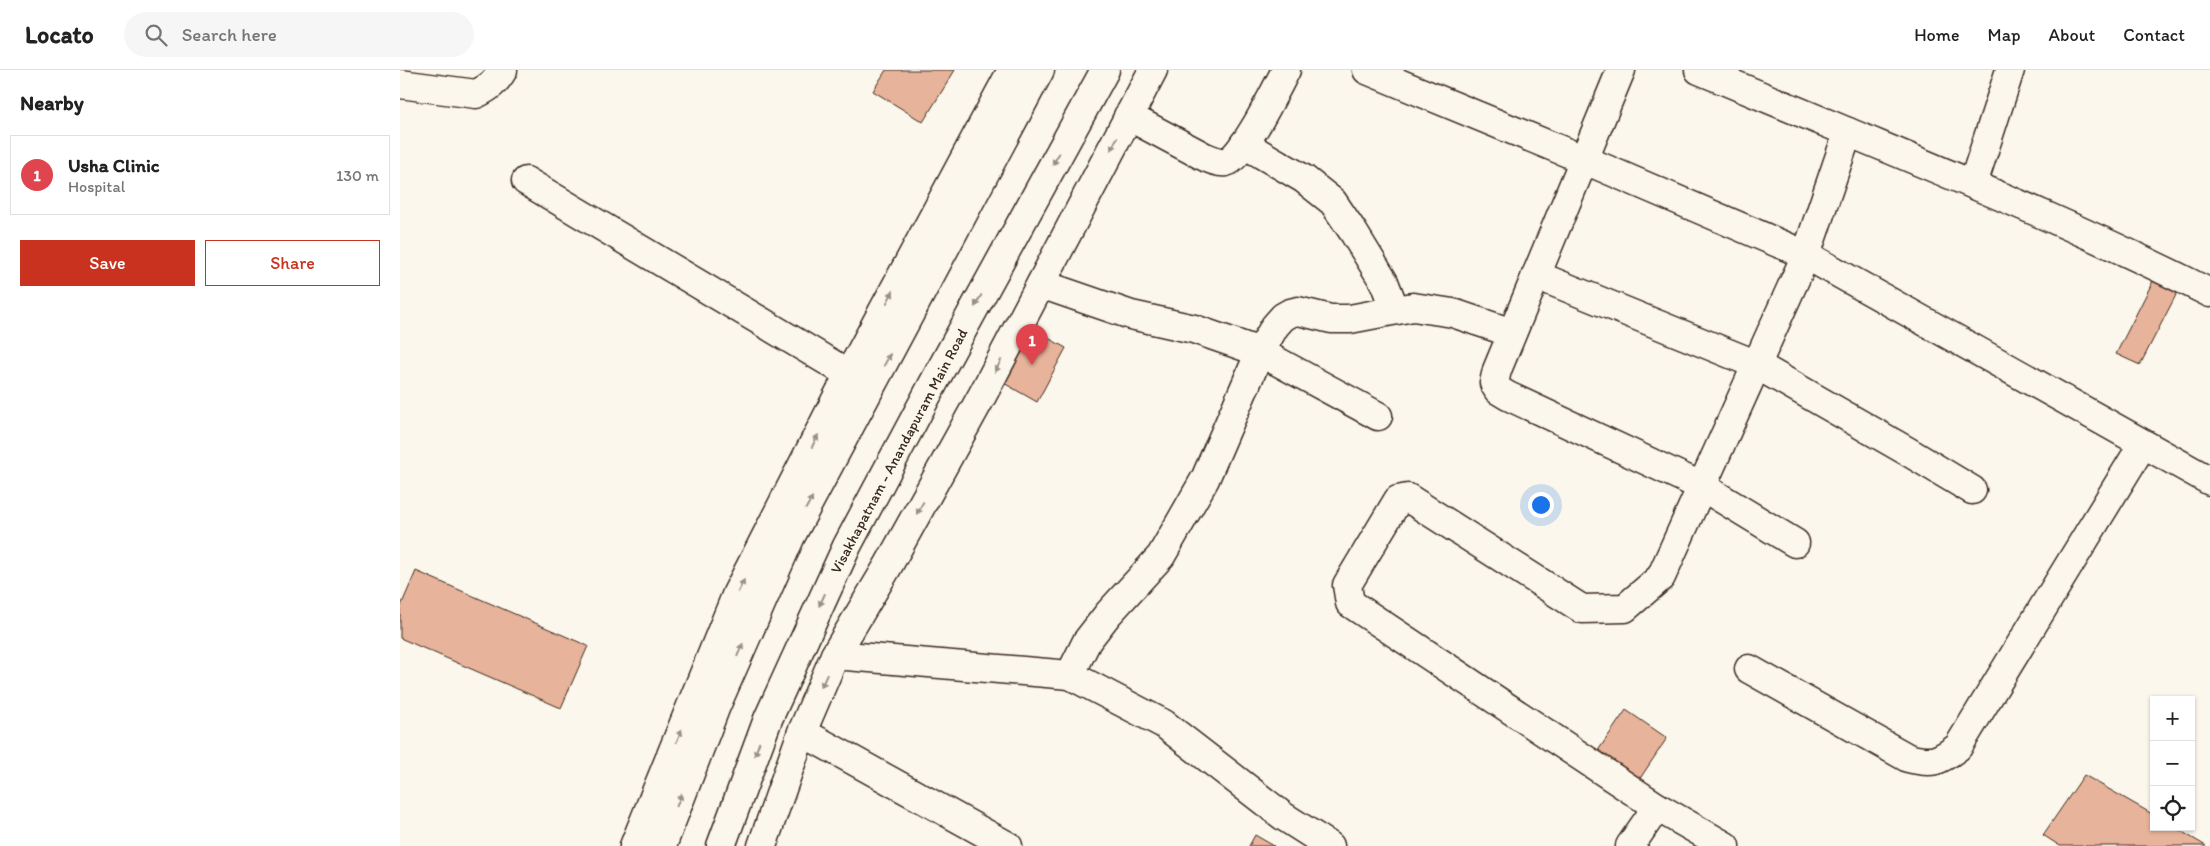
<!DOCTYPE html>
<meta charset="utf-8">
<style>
:root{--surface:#fff;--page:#f6f6f6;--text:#222;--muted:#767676;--line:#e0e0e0;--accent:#c8321e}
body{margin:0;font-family:Itim,sans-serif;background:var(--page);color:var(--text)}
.controls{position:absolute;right:15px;bottom:15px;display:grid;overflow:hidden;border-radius:0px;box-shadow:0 1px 4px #0004}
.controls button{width:45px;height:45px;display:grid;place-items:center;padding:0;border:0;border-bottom:1px solid var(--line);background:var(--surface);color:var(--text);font:25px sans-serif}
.you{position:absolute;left:1140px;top:434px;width:18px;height:18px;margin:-12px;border:4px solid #fff;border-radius:50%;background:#1a73e8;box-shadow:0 0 0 8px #1a73e833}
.badge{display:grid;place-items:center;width:32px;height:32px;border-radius:50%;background:var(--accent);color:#fff;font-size:16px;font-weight:700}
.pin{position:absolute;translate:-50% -41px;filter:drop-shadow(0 1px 2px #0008)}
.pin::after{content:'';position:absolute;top:26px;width:18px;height:15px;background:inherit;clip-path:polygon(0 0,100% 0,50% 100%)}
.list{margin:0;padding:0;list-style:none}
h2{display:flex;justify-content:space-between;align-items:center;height:65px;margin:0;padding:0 20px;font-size:21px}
h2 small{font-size:16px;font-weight:400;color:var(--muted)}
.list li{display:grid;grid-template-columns:32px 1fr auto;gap:15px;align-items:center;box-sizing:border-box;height:80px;margin:0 10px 10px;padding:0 10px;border:1px solid var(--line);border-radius:0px}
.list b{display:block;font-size:19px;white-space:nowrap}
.list p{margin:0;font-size:16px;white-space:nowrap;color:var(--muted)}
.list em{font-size:16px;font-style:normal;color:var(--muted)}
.actions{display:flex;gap:10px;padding:15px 20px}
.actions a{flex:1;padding:11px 0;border:1px solid var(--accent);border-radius:0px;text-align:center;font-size:18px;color:var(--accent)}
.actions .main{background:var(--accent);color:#fff}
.icon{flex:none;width:28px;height:28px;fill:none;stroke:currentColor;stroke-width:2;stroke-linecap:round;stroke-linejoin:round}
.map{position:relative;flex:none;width:1810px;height:776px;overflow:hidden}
header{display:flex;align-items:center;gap:30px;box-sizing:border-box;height:70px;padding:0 25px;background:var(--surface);border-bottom:1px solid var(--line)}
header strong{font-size:24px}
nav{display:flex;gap:28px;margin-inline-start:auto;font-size:18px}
.search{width:350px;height:45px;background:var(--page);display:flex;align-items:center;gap:12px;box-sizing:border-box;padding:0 18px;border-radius:28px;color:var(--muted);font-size:19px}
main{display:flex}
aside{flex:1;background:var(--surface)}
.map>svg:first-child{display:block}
</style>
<header>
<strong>Locato</strong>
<div class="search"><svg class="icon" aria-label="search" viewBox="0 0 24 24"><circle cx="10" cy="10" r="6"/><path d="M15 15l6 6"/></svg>Search here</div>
<nav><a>Home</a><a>Map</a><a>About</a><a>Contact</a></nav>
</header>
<main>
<aside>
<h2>Nearby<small></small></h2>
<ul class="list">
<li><span class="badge" style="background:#e0444e">1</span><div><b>Usha Clinic</b><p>Hospital</p></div><em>130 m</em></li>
</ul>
<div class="actions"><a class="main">Save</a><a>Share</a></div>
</aside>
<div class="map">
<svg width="1810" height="776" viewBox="0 0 1810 776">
<rect width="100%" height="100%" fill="#fbf7ec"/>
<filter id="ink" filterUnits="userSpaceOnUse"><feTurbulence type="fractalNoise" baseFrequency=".02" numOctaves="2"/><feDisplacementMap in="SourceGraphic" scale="10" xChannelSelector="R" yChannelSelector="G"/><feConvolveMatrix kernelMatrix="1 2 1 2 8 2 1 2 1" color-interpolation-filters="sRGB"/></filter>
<g filter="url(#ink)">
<g fill="#e7b39a" stroke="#3b2a1e">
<polygon points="486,0 555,0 523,52 473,21"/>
<polygon points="1753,211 1777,223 1740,295 1716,284"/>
<polygon points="632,259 666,278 637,332 602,312"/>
<polygon points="16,501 188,576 161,638 0,568 0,538"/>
<polygon points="1226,640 1267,668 1239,710 1197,682"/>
<polygon points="1684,705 1754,745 1754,757 1774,757 1806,776 1660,776 1643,765"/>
<polygon points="855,765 874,776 849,776"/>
</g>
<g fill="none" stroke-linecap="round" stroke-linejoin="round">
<defs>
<g id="minor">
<polyline points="967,0 1185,90 1406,185 1810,411"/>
<polyline points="1221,0 1097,300 1094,313 1098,320 1108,326 1301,416 1395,473"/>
<path d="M0,14L76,24C89,18 96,12 103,0"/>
<path d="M728,46L803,86C810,89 818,93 826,92C842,89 877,17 886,0"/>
<path d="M1448,62C1570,113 1692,163 1810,223"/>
<polyline points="844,74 904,109 933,132 954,163 984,212 995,240"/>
<polyline points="126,111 449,304"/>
<polyline points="1573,114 1610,0"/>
<polyline points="1136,205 1355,294 1507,381 1572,420"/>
<polyline points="641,214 731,245 794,259 860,282 978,346"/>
<polyline points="435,585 670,605 764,654 883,746 930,776"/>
<path d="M1349,599L1508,688C1532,694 1538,692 1558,677L1743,374"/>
<polyline points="670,605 687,571 708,544 761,486 805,409 860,282 875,256 883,247 890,243 898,241 931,249 950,249 1013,237 1053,243 1112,263"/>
<polyline points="402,662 608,776"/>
<polyline points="1257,737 950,533 947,515 998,430 1008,428 1182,539 1225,538 1261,507 1406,185 1448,62 1299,0"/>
<polyline points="234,776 337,523 449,304 612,0"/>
<polyline points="362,776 402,662 435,585 488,496 583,324 753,0"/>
<polyline points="1230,776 1257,737 1325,776"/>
</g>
<g id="major">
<polyline points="262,776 316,636 390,468 640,0"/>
<polyline points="321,776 368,649 447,476 540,301 705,0"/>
</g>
</defs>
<use href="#minor" stroke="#3b2a1e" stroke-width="31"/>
<use href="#major" stroke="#3b2a1e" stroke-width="31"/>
<use href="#minor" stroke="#fbf7ec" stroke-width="28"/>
<use href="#major" stroke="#fbf7ec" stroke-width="28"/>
</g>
<defs><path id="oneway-solid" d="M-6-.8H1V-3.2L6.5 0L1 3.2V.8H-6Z" transform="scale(1.25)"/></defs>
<g fill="#9b9085">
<use href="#oneway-solid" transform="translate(714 74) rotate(117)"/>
<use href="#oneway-solid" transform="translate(656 89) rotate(119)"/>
<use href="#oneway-solid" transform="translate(490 227) rotate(-62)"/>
<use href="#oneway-solid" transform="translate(578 231) rotate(119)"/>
<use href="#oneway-solid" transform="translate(487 290) rotate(-62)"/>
<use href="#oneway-solid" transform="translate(598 296) rotate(118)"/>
<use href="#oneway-solid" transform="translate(415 371) rotate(-63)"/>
<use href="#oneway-solid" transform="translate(409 433) rotate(-61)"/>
<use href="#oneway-solid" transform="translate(520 438) rotate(119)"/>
<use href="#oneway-solid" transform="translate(341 516) rotate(-63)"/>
<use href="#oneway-solid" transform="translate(422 530) rotate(115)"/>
<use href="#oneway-solid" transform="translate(340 580) rotate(-66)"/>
<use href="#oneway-solid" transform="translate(424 611) rotate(114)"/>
<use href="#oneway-solid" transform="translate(279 666) rotate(-68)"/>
<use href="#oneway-solid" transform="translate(357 679) rotate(110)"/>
<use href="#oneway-solid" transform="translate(279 730) rotate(-69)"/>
</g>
</g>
<g text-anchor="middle" stroke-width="4" stroke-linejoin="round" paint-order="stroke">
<g font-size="15" fill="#3b2a1e" stroke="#fbf7ec">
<text transform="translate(499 381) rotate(-62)" y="5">Visakhapatnam - Anandapuram Main Road</text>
</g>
</g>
</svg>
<div class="controls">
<button>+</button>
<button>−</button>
<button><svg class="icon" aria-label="locate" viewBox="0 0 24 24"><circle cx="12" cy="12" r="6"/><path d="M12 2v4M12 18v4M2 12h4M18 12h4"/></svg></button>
</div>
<div class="you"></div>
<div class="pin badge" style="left:632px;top:295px;background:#e0444e">1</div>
</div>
</main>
